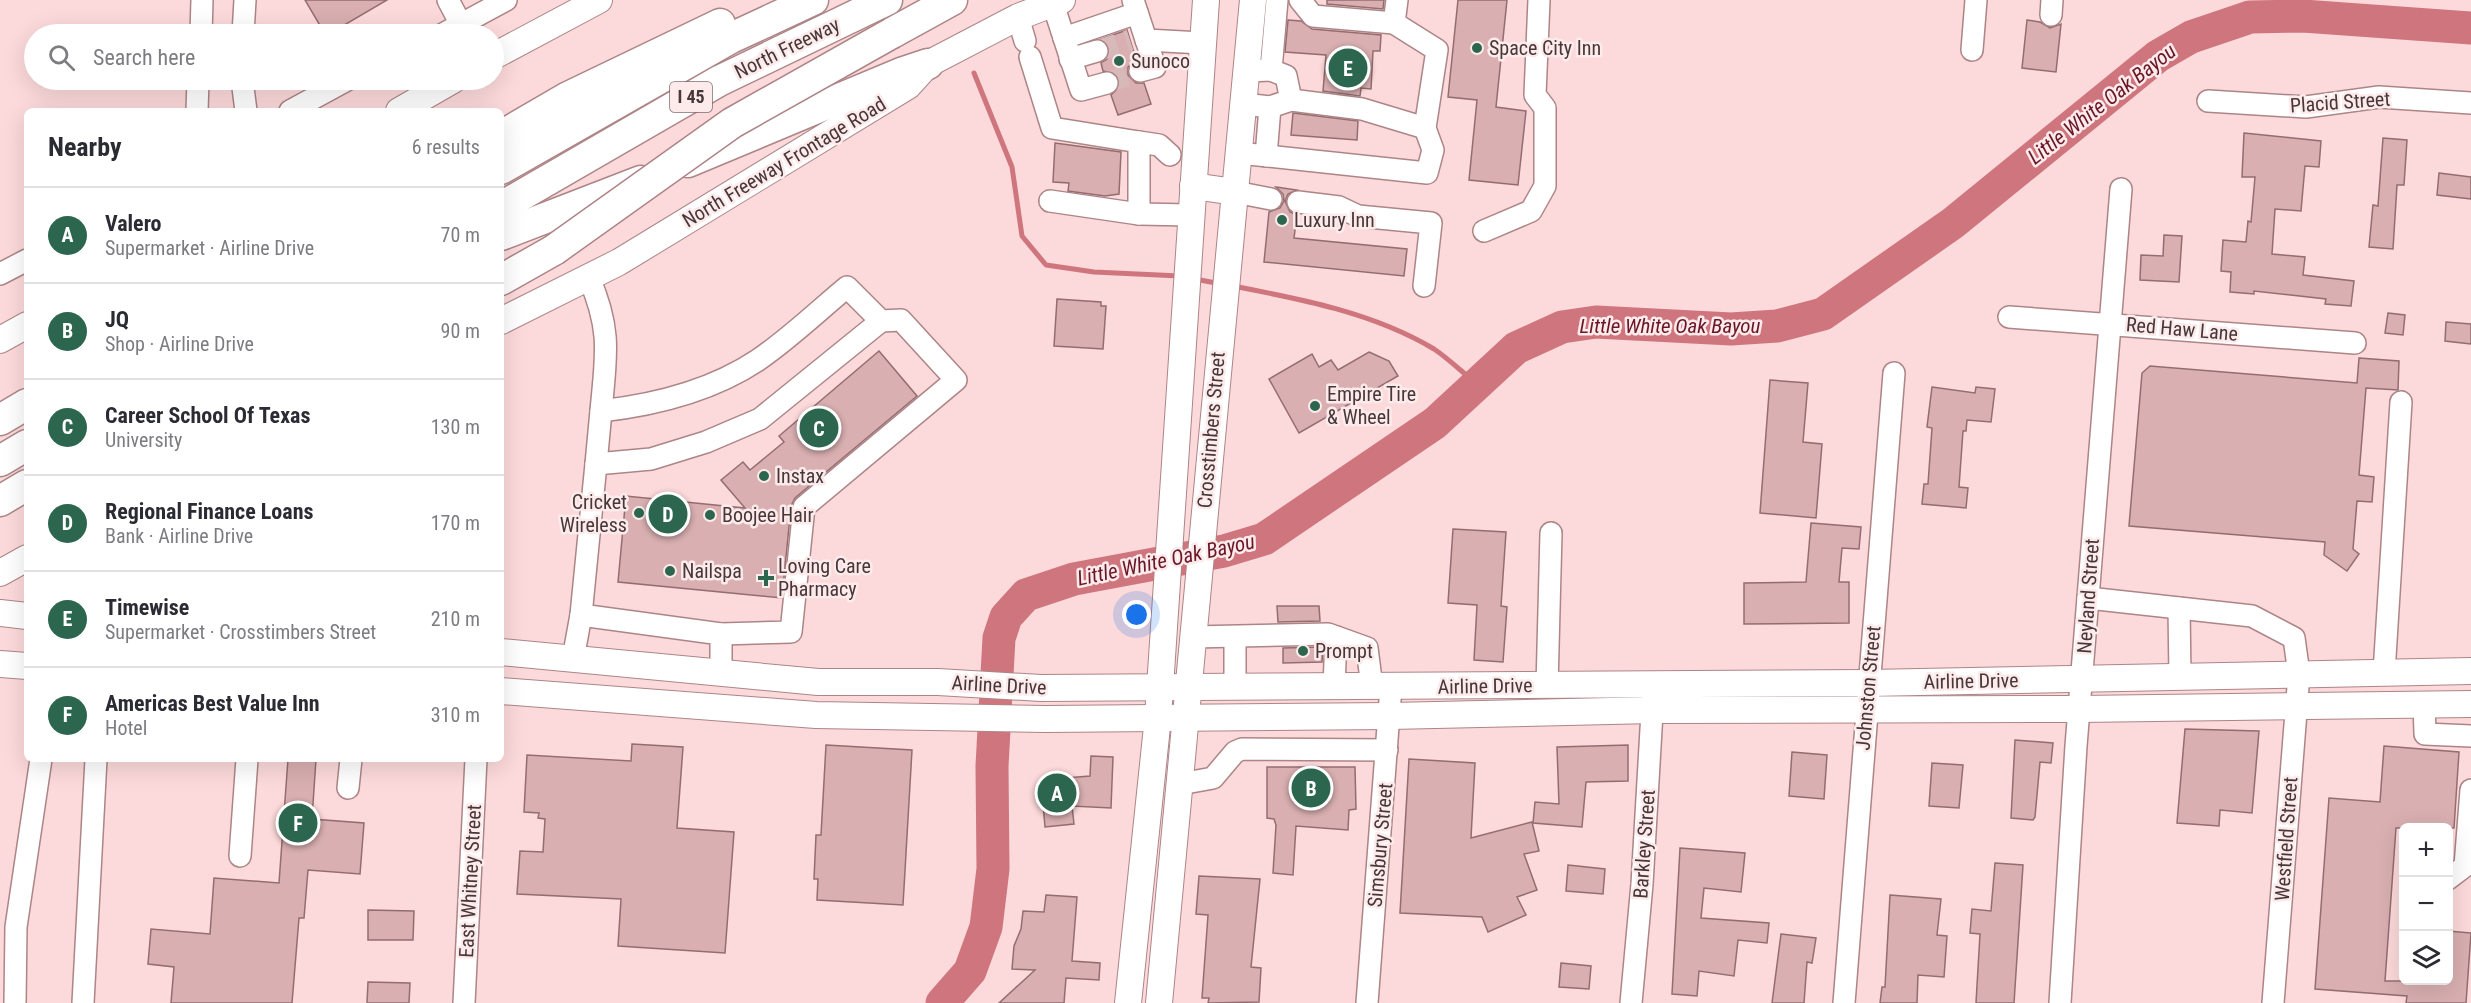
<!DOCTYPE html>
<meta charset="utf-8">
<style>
:root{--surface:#fff;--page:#f2f2f3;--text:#2b2b33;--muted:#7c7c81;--line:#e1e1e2;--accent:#2c664f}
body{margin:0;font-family:"Roboto Condensed",sans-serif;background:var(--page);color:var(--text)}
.controls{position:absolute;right:18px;bottom:18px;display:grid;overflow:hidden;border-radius:9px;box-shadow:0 6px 24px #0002}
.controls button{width:54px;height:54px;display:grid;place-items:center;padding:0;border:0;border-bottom:2px solid var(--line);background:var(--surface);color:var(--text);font:30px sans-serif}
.you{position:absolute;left:1137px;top:615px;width:21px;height:21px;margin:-15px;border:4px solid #fff;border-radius:50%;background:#1a73e8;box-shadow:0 0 0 9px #1a73e833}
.badge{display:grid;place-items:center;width:39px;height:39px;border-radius:50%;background:var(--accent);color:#fff;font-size:20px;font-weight:700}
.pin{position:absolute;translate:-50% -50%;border:3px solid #fff;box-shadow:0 2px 6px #0006}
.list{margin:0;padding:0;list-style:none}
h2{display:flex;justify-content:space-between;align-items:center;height:78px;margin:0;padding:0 24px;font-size:26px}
h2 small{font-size:20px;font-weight:400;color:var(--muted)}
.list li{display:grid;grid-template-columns:39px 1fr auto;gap:18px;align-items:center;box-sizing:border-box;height:96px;padding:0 24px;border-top:2px solid var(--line)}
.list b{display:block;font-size:22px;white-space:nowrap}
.list p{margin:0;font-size:20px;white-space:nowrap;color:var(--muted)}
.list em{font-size:20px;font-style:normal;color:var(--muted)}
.icon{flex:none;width:33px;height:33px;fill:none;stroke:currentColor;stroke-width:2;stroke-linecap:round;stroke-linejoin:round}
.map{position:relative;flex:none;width:2471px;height:1003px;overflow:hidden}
.search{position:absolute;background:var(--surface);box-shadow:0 6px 24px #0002;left:24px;top:24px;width:480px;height:66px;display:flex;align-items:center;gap:15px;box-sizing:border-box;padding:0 21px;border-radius:33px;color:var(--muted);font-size:22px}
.panel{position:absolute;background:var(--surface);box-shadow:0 6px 24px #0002;left:24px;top:108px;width:480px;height:654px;border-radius:9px}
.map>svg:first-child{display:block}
</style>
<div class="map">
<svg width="2471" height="1003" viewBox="0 0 2471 1003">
<rect width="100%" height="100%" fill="#fcd9da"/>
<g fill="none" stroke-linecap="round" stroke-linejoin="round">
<g stroke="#cf757d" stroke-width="5">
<polyline points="974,73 1012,167 1022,236 1046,265 1094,272 1180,276"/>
<polyline points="1195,279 1221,284"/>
<path d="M1233,286C1301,299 1374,313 1434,349C1449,359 1463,373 1477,384"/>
</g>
<polyline stroke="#cf757d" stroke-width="33" points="942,1003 970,971 986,927 993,869 992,766 999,638 1006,617 1026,595 1074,579 1224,551 1264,539 1435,423 1516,348 1562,327 1596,322 1731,329 1777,326 1823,314 1953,223 2158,56 2191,37 2250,17 2303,16 2471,28"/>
</g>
<g fill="#d9afb1" stroke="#946d70" stroke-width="1.5">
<polygon points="305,0 387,0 329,34 325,34"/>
<polygon points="1327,0 1384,0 1383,9 1327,4"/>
<polygon points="1458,0 1507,0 1496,107 1526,111 1518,185 1469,180 1477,100 1448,97"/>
<polygon points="1288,20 1301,21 1312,29 1381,35 1380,51 1373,51 1371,89 1361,88 1360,96 1323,91 1326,55 1285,52"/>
<polygon points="2027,20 2040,22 2050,28 2061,24 2056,72 2022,68"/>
<polygon points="1127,30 1136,59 1128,67 1128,75 1136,83 1144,83 1151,104 1118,115 1111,95 1119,87 1119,80 1116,74 1103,71 1101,63 1107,59 1109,48 1101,39"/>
<polygon points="1293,113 1358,121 1357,140 1291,135"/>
<polygon points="2244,133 2321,141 2319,167 2305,166 2301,211 2275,209 2272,254 2305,257 2303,275 2354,281 2351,306 2325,304 2326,299 2254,291 2254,294 2230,292 2231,272 2221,271 2223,240 2246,242 2248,221 2251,222 2255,177 2242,177"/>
<polygon points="2383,138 2407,140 2404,185 2397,185 2393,249 2369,247 2373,205 2378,206"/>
<polygon points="1055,143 1121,152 1119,194 1105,196 1068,191 1069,183 1053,182"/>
<polygon points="2439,173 2471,177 2471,199 2437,195"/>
<polygon points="1276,187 1297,190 1288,194 1285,201 1290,212 1297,215 1294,238 1407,249 1404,276 1264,262 1269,212 1280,208 1284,201 1283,194"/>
<polygon points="2164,235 2182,236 2179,282 2140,280 2141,255 2163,256"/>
<polygon points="1057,299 1101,302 1101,306 1106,306 1103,349 1054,346"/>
<polygon points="2388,313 2405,315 2403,335 2385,333"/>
<polygon points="2446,322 2471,324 2471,344 2445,341"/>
<polygon points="879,351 917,396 795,498 791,506 782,598 618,582 626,496 745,508 721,480 743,462 750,470 784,442 779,436"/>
<polygon points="1369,352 1389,361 1398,376 1299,433 1269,379 1312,354 1319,367 1331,360 1338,370"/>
<polygon points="2359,358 2399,361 2398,390 2366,388 2359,475 2374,477 2372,502 2357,501 2353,549 2359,554 2347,571 2324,555 2325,542 2129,526 2142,373 2150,366 2357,383"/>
<polygon points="1770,380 1808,383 1803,442 1822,444 1816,518 1760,513"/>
<polygon points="1932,387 1975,393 1976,387 1995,389 1991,422 1967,420 1966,431 1963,431 1959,487 1968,488 1966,508 1922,504 1924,484 1928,484 1932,428 1927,427"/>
<polygon points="1811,523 1861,527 1859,549 1842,548 1839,582 1849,582 1849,623 1744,624 1744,583 1806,582"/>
<polygon points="1453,529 1506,532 1501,606 1507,607 1503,662 1474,660 1477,605 1448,603"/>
<polygon points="1277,606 1319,606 1320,621 1278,622"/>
<polygon points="1323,647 1322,662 1283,663 1283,648"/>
<polygon points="2185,729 2259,731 2252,813 2220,810 2219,826 2177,823"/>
<polygon points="2015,740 2053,743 2051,763 2040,762 2035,817 2033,820 2011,818"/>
<polygon points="632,744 683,747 677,828 734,832 725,953 618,946 621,899 517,894 520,851 543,852 545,819 538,818 539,813 524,812 527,755 631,761"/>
<polygon points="826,745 912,750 903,905 817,900 818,879 814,879 816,835 821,835"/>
<polygon points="1628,745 1628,781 1586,782 1582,827 1533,823 1535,802 1559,804 1557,747"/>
<polygon points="2384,746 2459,752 2454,828 2396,828 2385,981 2448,981 2448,931 2471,933 2466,1003 2406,1003 2407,996 2315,989 2329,798 2380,802"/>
<polygon points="1792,752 1827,755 1824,799 1789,796"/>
<polygon points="1091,756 1113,757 1111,808 1072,806 1074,824 1045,827 1041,780 1090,776"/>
<polygon points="288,759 316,759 312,819 364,823 360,874 308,870 304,918 299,918 292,1003 171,1003 174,967 148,964 151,929 210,934 214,878 279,883"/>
<polygon points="1409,759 1475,763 1471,838 1532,822 1539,851 1524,854 1537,890 1517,897 1526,915 1488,932 1482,917 1400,913"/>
<polygon points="1932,763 1963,765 1959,808 1929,806"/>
<polygon points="1267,767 1355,767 1356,809 1349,810 1348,830 1296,826 1293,875 1273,873 1276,825 1274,819 1267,818"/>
<polygon points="1680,848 1745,853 1741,892 1704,888 1701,918 1769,923 1767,943 1738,940 1734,976 1699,971 1697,996 1672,994"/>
<polygon points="1995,863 2023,865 2014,1003 1976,1003 1980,934 1970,933 1972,909 1991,911"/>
<polygon points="1568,865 1605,869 1603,894 1566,891"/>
<polygon points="1199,876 1260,879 1251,967 1261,968 1259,1002 1208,1003 1209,998 1202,998 1208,915 1196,914"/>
<polygon points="1046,895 1077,897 1072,961 1100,963 1099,980 1066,978 1064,1003 999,1003 1035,970 1012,969 1014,946 1021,929 1023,911 1044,912"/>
<polygon points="1890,895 1941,899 1937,935 1947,936 1944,977 1918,975 1917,1003 1880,1003 1882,987 1885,987"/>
<polygon points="368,910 414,911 413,940 368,940"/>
<polygon points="1781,934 1816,938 1812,963 1807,962 1804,1003 1772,1003"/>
<polygon points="1561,963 1591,966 1589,989 1559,987"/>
<polygon points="368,982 410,983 409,1003 367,1003"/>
</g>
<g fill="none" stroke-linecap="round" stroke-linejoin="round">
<g stroke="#d8b9ba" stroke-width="21" stroke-dasharray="21 10" stroke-linecap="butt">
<polyline points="1097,51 1130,40"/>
<polyline points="1107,83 1140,71"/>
</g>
<defs>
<g id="minor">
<polyline points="448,0 466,34"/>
<polyline points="1133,0 1155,67 1140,71"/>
<polyline points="1300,0 1313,16 1394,23 1397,0"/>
<polyline points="1053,4 1081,90 1107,83"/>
<polyline points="2051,15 2052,0"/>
<polyline points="1018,17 1025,41"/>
<polyline points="201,34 202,0"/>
<polyline points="243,34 245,0"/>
<polyline points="443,34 506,0"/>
<polyline points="1064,38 1137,13"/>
<polyline points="1146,40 1202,43"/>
<polyline points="1972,50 1976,0"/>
<polyline points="1030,57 1052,128 1139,142 1139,214 1050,201"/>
<polyline points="1070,59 1097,51"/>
<polyline points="1271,70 1286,76 1291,100"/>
<polyline points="1246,71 1271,70 1277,0"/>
<polyline points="242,80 246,111"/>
<polyline points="2208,101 2306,107 2379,97 2471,103"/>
<polyline points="1243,104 1270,107 1291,100 1362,109 1425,128"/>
<polyline points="197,111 198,80"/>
<polyline points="290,111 347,80"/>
<polyline points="1139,142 1159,145 1170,155"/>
<polyline points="1239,153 1427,173 1433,150 1425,128 1437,50 1394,23"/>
<polyline points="1266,156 1270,107"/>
<polyline points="1235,192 1271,199"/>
<polyline points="1298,202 1339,207 1358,216 1431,223 1424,286"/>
<polyline points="1139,214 1190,215"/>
<polyline points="1484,231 1531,211 1545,186 1545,108 1535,95 1539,0"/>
<polyline points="0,274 27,260"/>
<polyline points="2009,317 2355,343"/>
<polyline points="596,464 601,411"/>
<polyline points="2088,598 2252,616 2294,638 2299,674 2273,1003"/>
<polyline points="2179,608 2180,677"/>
<path d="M581,615L596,464L651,459L706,442L760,419L881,321L847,287C818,311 789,339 758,360C713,390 654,405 601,411C606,356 612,331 589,278"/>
<polyline points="721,634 791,632 804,507 956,380 901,320 881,321"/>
<polyline points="1193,637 1328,634 1367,648 1372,687"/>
<polyline points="1235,637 1235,686"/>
<polyline points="573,659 581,615 721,634 721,673"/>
<polyline points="2384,673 2401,402"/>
<polyline points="1547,686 1551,533"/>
<polyline points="1334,687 1336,637"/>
<polyline points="2424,704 2425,734 2471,736"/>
<polyline points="1180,784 1213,778 1235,752 1242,749 1387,750"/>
<polyline points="348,788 351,759"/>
<polyline points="240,856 247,759"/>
<polyline points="2448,879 2465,866 2471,790"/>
<polyline points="15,1003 16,927 41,759"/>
<polyline points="83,1003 96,759"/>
<polyline points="464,1003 476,759"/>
<polyline points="1367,1003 1391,687"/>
<polyline points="1631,1003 1642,884 1653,695"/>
<polyline points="1844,1003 1894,373"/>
<polyline points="2060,1003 2076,746 2121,189"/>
</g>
<g id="major">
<polyline points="494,56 599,0"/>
<polyline points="399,111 453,80"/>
<polyline points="1193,186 1235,192"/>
<polyline points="501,321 619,262 908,86 928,64 1018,17 1062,0"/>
<polyline points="0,340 27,325"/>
<polyline points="0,573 27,558"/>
<polyline points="0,613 27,616"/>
<polyline points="501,652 818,682 938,682 1041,688 1869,683 2471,671"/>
<polyline points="0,664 27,666"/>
<polyline points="501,691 816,715 1045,719 1390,716 1654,710 2079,709 2471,704"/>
<polyline points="1128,1003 1158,717 1206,0"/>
<polyline points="1159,1003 1253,0"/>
</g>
<g id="highway">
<polyline points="892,33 952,0"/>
<polyline points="501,136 568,97 720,24"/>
<polyline points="688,162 901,73 928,64"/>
<polyline points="501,169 731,38 813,0"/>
<polyline points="501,207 719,81 887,0"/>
<polyline points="501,235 641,181"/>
<polyline points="501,280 554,250"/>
<polyline points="0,420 27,404"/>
<polyline points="0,461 27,445"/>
<polyline points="0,501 27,485"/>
</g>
</defs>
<use href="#minor" stroke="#ad8587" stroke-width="24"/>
<use href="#major" stroke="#ad8587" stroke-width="28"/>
<use href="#highway" stroke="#ad8587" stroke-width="33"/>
<use href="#minor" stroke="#fff" stroke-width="21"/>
<use href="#major" stroke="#fff" stroke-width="26"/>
<use href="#highway" stroke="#fff" stroke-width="30"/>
<defs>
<polyline id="highway-bridge" points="554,250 732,123 892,33"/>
</defs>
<use href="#highway-bridge" stroke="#ad8587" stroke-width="33" stroke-linecap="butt"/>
<use href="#highway-bridge" stroke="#fff" stroke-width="30"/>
</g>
<g fill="#2c664f" stroke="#fdebec" stroke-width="2">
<circle cx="1477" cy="48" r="6"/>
<circle cx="1119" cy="61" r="6"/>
<circle cx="1282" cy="220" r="6"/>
<circle cx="1315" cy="406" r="6"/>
<circle cx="764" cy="476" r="6"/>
<circle cx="639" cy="513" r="6"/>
<circle cx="710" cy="515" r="6"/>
<circle cx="670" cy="571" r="6"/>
<path d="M763 569h6v6h6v6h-6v6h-6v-6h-6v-6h6z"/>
<circle cx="1303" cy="651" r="6"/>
</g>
<g text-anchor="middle" stroke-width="5" stroke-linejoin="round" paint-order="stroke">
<rect fill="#fdebec" stroke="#7e6d6e" stroke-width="1.5" x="670" y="82" width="42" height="30" rx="4.5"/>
<g font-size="18" font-weight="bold" fill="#483738">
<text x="691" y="103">I 45</text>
</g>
<g font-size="20" fill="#483738" stroke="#fdebec">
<text transform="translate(787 48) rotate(-26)" y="7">North Freeway</text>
<text transform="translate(2340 102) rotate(-4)" y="7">Placid Street</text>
<text transform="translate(784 162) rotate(-31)" y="7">North Freeway Frontage Road</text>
<text transform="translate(2182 329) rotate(5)" y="7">Red Haw Lane</text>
<text transform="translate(1211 430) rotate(-85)" y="7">Crosstimbers Street</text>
<text transform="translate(2088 596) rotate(-86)" y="7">Neyland Street</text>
<text transform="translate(1971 681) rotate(-1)" y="7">Airline Drive</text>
<text transform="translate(999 685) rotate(3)" y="7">Airline Drive</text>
<text transform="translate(1485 686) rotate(-1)" y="7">Airline Drive</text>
<text transform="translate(1868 688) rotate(-85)" y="7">Johnston Street</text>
<text transform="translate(2286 839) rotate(-86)" y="7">Westfield Street</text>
<text transform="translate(1644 844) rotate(-86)" y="7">Barkley Street</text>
<text transform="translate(1380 845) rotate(-85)" y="7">Simsbury Street</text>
<text transform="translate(470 881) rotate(-87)" y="7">East Whitney Street</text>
</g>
<g font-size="20" fill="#483738" stroke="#fdebec" text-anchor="start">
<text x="1489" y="55">Space City Inn</text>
<text x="1131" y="68">Sunoco</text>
<text x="1294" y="227">Luxury Inn</text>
<text x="1327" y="401">Empire Tire<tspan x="1327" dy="23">&amp; Wheel</tspan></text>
<text x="776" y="483">Instax</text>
<text x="627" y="509" text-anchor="end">Cricket<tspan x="627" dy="23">Wireless</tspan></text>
<text x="722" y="522">Boojee Hair</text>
<text x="778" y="573">Loving Care<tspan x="778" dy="23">Pharmacy</tspan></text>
<text x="682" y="578">Nailspa</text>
<text x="1315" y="658">Prompt</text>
</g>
<g font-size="21" font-style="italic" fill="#691626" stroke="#fdebec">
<text transform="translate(2102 104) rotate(-38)" y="7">Little White Oak Bayou</text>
<text x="1670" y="333">Little White Oak Bayou</text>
<text transform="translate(1166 560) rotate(-12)" y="7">Little White Oak Bayou</text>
</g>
</g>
</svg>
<div class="controls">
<button>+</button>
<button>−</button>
<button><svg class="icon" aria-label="layers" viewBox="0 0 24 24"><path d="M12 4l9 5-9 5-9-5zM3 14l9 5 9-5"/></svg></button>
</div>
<div class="you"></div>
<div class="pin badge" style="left:1057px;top:793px">A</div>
<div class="pin badge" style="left:1311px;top:788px">B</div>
<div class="pin badge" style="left:819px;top:428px">C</div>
<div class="pin badge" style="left:668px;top:514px">D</div>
<div class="pin badge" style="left:1348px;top:68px">E</div>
<div class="pin badge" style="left:298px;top:823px">F</div>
<div class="search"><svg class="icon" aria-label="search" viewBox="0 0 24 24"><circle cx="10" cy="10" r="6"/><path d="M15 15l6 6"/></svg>Search here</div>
<section class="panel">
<h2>Nearby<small>6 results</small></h2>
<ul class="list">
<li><span class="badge">A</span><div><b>Valero</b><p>Supermarket · Airline Drive</p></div><em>70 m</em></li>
<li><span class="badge">B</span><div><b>JQ</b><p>Shop · Airline Drive</p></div><em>90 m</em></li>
<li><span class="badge">C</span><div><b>Career School Of Texas</b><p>University</p></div><em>130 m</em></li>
<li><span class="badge">D</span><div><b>Regional Finance Loans</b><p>Bank · Airline Drive</p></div><em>170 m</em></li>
<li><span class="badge">E</span><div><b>Timewise</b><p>Supermarket · Crosstimbers Street</p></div><em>210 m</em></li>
<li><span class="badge">F</span><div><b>Americas Best Value Inn</b><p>Hotel</p></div><em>310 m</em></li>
</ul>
</section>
</div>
